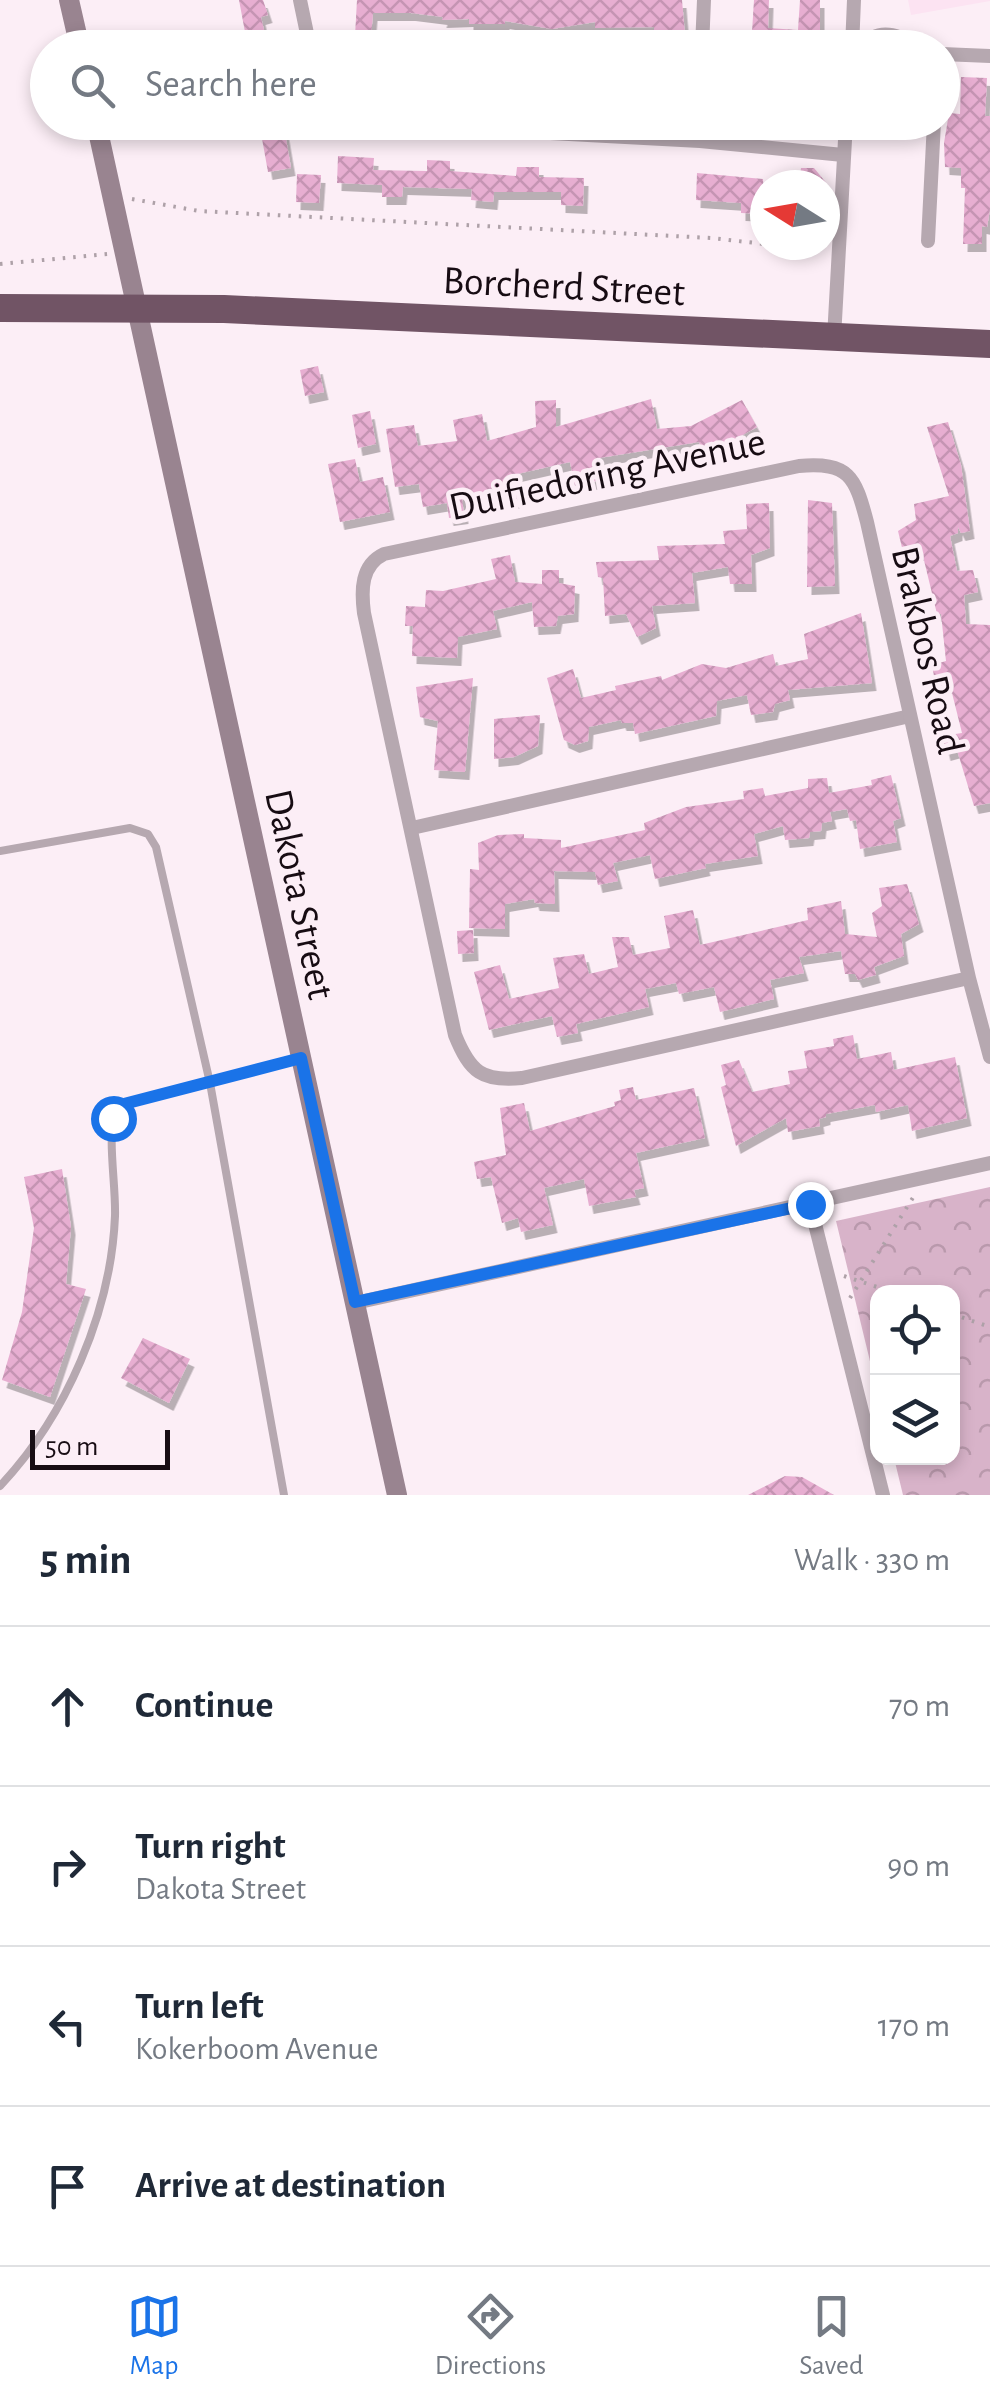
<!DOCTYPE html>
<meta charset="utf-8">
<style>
:root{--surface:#fff;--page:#f6f6f7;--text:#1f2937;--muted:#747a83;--line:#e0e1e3;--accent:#1a73e8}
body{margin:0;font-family:"Alegreya Sans",sans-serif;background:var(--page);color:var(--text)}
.controls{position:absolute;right:30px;bottom:30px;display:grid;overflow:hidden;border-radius:20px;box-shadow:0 5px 15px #0003}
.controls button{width:90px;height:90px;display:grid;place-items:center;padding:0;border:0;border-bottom:2px solid var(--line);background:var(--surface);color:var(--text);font:50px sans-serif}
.compass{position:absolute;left:750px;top:170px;width:90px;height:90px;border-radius:50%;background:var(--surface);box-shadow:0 5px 15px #0003;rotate:281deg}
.scale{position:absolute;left:30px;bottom:25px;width:140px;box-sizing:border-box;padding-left:10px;border:5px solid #170c13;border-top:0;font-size:28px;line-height:35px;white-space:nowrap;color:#170c13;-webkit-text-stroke:8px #fceef6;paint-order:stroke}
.stop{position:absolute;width:30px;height:30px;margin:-22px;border:8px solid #1a73e8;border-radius:50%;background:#fff}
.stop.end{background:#1a73e8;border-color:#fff;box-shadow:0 2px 10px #0008}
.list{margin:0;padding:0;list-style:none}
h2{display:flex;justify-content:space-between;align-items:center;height:130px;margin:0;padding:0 40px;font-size:42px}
h2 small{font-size:32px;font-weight:400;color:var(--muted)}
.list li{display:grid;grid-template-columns:65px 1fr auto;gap:30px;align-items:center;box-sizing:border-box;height:160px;padding:0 40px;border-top:2px solid var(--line)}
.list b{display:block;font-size:38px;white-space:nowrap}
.list p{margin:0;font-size:32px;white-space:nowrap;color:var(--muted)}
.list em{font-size:32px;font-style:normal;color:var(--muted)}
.icon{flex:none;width:55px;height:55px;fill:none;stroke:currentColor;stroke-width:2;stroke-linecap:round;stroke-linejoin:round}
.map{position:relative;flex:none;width:990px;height:1495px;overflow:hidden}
.search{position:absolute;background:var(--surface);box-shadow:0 5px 15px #0003;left:30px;right:30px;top:30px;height:110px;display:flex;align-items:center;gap:25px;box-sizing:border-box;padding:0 35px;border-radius:55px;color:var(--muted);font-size:38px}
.sheet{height:770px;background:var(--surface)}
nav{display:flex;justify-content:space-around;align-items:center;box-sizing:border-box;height:140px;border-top:2px solid var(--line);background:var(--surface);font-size:28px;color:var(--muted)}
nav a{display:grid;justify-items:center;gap:5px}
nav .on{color:var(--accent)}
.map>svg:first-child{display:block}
</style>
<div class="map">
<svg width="990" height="1495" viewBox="0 0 990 1495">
<defs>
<pattern id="park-crowns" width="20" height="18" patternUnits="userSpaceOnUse" patternTransform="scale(2.5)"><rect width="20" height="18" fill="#d8b3c9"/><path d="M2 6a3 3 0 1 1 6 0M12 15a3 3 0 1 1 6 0" fill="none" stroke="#b999ac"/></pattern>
<pattern id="building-cross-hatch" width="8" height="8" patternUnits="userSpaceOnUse" patternTransform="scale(2.5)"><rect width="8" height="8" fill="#e7aed1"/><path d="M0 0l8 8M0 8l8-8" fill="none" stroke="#c594b3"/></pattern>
<filter id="shadow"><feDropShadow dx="4.5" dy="8" stdDeviation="0" flood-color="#0004"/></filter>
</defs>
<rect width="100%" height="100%" fill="#fceef6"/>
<polygon fill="#fce3f2" points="908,0 990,0 990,1 911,15"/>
<polygon fill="url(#park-crowns)" points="990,1187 990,1495 903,1495 894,1458 952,1458 952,1292 878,1292 877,1390 836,1221"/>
<g fill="url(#building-cross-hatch)" filter="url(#shadow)">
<polygon points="239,0 263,0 268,15 261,17 268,48 248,48"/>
<polygon points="357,0 682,0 686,47 654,45 654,27 595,28 595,22 552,29 505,21 505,24 469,24 469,19 442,20 443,17 411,13 373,13 371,36 355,36"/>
<polygon points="754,0 769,0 768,28 798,30 800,0 820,0 820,48 751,48"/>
<polygon points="961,77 987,78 985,116 990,116 990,209 987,227 982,226 982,244 963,244 965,188 961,188 961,168 945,167 944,143 949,113 960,114"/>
<polygon points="259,122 283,122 291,168 268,172"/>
<polygon points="338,156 374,158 373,170 427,171 427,160 450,161 450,171 516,176 517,167 539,167 539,177 584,178 583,206 561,205 561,192 494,192 493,202 471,200 472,189 403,187 402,197 382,197 382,185 337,183"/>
<polygon points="801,168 814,168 828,185 799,185"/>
<polygon points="697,173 763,179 765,214 741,213 741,203 696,200"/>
<polygon points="297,174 321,175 319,203 296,202"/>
<polygon points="318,366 324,392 305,396 300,370"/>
<polygon points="651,399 657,429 691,426 742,400 757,427 705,456 699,442 599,458 599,461 592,463 596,481 575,486 570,462 517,474 522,499 506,502 503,489 462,497 464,516 449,518 447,503 423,507 419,484 395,487 386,429 414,425 418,446 457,441 453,420 482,414 487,441 536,427 535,401 556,400 556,427"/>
<polygon points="370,411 376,444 358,448 352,415"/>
<polygon points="948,422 961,465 970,531 961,533 958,527 958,533 950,536 957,571 973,570 978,592 964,595 966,624 990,625 990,803 974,806 957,750 946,753 942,736 962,733 950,685 936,687 932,665 946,661 941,614 937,614 922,552 904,556 898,531 916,520 914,504 949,496 927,427"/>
<polygon points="355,459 360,482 383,477 390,512 340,522 328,464"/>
<polygon points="808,500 832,503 835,586 807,587"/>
<polygon points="769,503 770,548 751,555 752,584 730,584 728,567 692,573 695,603 652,606 656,628 637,637 626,614 605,616 603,578 598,577 596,562 659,560 657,546 725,544 723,531 747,529 746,504"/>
<polygon points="510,555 515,582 542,584 542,570 559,570 559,583 575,586 574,614 558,616 556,626 534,627 532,602 493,611 497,629 458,637 457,658 412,656 413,626 405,626 406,606 425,607 426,590 443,591 496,579 491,559"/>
<polygon points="861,613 872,683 788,690 790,700 775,704 773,712 751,715 747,695 717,701 716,716 635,734 633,723 622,723 621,720 589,727 588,741 575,745 564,740 547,678 573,669 581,698 616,690 615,686 661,676 662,680 702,664 726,668 773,654 776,666 808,659 804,634"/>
<polygon points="473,678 465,772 434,770 438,721 420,717 416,687"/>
<polygon points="540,715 538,746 514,757 494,759 494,719"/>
<polygon points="891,775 901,818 893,821 897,842 860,849 856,820 850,821 847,809 830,812 832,821 822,823 821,831 810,832 809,838 785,840 783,826 754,834 758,856 705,864 706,868 655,879 650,855 613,863 618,881 598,885 595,872 554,871 555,904 535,903 534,899 505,904 505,929 469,928 470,869 479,870 478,843 498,835 524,834 524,838 561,840 561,848 645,830 644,823 686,807 744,799 743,791 763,788 765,796 808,788 808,779 827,778 829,793 872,785 871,780"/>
<polygon points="907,884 919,924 901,934 904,956 874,967 876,975 858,980 855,974 845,974 841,951 799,957 804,973 770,980 774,999 720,1012 714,987 679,994 676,983 645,989 649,1007 576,1024 578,1033 557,1037 552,1016 489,1030 474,972 500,965 509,999 559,988 553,958 584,954 589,974 618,967 612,937 629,937 633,955 670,948 664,916 693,910 700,945 808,920 807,908 841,901 845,934 877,937 872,913 882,906 879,888"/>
<polygon points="473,930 474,953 458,954 457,931"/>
<polygon points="853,1035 857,1059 891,1052 894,1070 955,1057 967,1118 912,1131 908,1105 876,1112 875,1105 826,1114 826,1117 819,1119 820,1126 788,1132 786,1118 736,1146 721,1087 726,1085 721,1065 739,1060 752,1092 790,1084 788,1071 807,1068 804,1051 834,1046 833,1039"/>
<polygon points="633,1087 636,1100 694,1088 705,1138 636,1153 644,1188 634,1190 636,1197 589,1206 584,1179 544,1188 553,1225 521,1232 518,1218 502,1223 491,1177 477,1179 474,1162 506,1155 500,1108 524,1103 530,1131 615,1106 614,1102 621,1100 619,1090"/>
<polygon points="62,1169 71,1227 66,1284 86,1289 50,1397 2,1380 22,1312 34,1228 24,1177"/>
<polygon points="143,1338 190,1359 169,1403 121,1378"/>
<polygon points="785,1476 802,1477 834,1495 748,1495"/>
</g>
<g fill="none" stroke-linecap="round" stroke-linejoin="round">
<g stroke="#aea1a8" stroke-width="4" stroke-dasharray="2.5 8" stroke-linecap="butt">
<polyline points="132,199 199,211 711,238 765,244"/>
<polyline points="777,245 822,250"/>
<polyline points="0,264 108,254"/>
<polyline points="844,1276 892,1292"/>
<polyline points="850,1298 914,1196"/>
<polyline points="952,1314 990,1327"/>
</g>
<g stroke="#b6a8b0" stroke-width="8">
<polyline points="0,851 130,828 148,834 156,847 210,1083 284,1495"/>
<path d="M0,1486C66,1416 111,1312 115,1216C116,1184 107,1139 115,1109L126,1103L301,1058"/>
</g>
<g stroke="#b6a8b0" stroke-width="14">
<polyline points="300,0 310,48"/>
<polyline points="702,48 704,0"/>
<polyline points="852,48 854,0"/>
<path d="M860,48C880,25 899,36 922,48"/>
<polyline points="942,54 990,56"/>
<polyline points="347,122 700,141 843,155"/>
<polyline points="928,241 934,122"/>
<polyline points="834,338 846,122"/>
<polyline points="412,828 910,716"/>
<path d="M969,978L522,1078C482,1082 470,1072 455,1035L364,613C361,590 361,565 384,554L799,466C849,462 855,476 867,522L969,978L990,1057"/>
<polyline points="810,1204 883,1495"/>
<polyline points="355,1303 990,1163"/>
</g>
<g stroke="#998490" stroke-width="20">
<polyline points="69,0 80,48"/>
<polyline points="96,122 397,1495"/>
</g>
<polyline stroke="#715465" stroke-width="28" points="0,308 224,309 990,344"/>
</g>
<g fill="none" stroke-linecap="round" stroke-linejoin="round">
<polyline stroke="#1a73e8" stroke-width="12" points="113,1118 114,1110 120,1105 301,1058 355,1302 810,1204"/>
</g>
<g text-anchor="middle" stroke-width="9" stroke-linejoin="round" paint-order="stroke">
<g font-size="40" fill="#170c13" stroke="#fceef6">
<text transform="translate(564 285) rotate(3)" y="14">Borcherd Street</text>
<text transform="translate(607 473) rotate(-12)" y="14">Duifiedoring Avenue</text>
<text transform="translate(929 650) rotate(77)" y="14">Brakbos Road</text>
<text transform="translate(301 894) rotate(78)" y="14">Dakota Street</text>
</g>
</g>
</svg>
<div class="controls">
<button><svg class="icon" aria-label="locate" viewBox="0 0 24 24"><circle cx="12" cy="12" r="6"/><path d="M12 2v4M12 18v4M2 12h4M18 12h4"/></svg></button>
<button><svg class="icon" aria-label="layers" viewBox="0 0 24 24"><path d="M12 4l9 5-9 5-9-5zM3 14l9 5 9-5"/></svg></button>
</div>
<svg class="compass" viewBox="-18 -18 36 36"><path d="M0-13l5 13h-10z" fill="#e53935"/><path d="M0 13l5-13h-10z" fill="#747a83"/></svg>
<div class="scale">50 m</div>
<div class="stop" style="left:113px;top:1118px"></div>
<div class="stop end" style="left:810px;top:1204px"></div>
<div class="search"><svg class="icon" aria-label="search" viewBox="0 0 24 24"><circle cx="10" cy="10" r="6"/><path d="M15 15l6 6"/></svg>Search here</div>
</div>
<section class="sheet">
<h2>5 min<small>Walk · 330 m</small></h2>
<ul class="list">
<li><svg class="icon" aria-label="ahead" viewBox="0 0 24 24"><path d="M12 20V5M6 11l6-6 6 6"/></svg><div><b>Continue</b></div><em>70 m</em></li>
<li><svg class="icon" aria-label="right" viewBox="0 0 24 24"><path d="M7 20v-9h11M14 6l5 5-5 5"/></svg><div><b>Turn right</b><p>Dakota Street</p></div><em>90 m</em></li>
<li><svg class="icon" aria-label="left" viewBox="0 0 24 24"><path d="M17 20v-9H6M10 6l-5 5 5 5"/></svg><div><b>Turn left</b><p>Kokerboom Avenue</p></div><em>170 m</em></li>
<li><svg class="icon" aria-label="arrive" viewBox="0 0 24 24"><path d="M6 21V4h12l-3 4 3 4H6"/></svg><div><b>Arrive at destination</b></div></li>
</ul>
</section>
<nav>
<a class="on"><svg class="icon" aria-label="map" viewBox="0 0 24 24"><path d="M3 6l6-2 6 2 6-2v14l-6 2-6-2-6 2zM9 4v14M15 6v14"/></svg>Map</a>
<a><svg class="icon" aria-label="directions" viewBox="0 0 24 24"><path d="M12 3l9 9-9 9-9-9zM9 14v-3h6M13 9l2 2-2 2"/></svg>Directions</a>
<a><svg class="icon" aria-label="saved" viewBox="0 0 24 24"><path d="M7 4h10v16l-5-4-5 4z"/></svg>Saved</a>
</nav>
